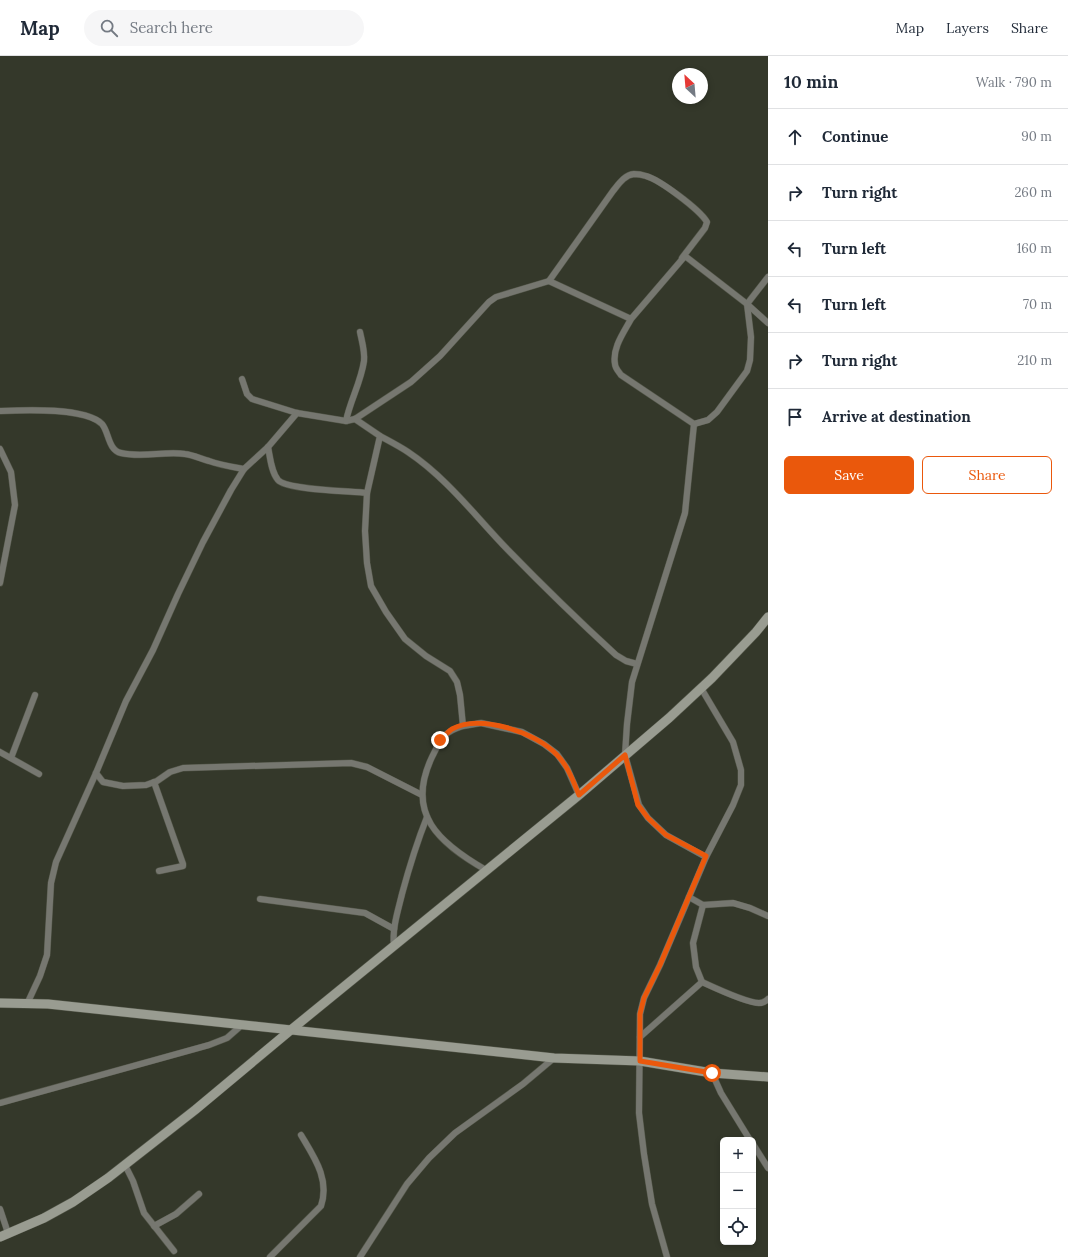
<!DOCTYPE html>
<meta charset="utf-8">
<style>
:root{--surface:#fff;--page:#f6f6f7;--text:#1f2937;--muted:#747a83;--line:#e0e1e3;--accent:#ea580c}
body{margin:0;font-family:Lora,serif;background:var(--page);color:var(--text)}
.controls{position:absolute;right:12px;bottom:12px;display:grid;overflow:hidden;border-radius:6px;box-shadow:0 2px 6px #0003}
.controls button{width:36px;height:36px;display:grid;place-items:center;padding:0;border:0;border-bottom:1px solid var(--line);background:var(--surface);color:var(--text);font:20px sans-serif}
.compass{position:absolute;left:672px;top:12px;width:36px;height:36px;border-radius:50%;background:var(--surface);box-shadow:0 2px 6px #0003;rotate:334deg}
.stop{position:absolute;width:12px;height:12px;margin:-9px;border:3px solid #ea580c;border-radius:50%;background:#fff}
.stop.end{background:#ea580c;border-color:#fff;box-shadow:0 1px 4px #0008}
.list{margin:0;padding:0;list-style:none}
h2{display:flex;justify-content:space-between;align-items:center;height:52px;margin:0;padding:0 16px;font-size:17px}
h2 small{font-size:13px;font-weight:400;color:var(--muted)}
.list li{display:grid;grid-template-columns:26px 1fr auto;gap:12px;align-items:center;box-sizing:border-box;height:56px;padding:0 16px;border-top:1px solid var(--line)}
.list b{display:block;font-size:15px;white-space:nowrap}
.list em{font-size:13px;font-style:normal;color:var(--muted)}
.actions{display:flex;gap:8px;padding:12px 16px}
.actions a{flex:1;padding:9px 0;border:1px solid var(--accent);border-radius:6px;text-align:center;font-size:14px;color:var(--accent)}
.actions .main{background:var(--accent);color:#fff}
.icon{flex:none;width:22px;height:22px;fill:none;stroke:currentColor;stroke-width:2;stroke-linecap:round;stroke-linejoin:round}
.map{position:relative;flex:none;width:768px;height:1201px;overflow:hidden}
header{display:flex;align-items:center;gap:24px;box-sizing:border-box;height:56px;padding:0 20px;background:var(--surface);border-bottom:1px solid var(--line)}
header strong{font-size:19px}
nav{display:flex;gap:22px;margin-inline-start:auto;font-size:14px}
.search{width:280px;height:36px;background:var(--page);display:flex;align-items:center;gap:10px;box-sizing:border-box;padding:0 14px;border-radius:22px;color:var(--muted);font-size:15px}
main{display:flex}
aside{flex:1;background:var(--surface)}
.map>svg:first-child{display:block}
</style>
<header>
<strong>Map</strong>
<div class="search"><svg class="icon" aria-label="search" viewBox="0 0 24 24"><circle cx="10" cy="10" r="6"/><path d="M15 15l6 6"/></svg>Search here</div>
<nav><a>Map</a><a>Layers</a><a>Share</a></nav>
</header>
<main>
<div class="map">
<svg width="768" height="1201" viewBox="0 0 768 1201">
<rect width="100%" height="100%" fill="#34382a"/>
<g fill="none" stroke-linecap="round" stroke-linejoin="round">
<defs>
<g id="street">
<polyline points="768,221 747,248 768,267"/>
<path d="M549,225L613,135C618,129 624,119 634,118C637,118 643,119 646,120C660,124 699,153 707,166L705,172L682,202"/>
<path d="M242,323L247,338L252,343L297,357L346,365L355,363L411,326L440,300L489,246L496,241L549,225L631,263C624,276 612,292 615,308C615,312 619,316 621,319L694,368L708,364L717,356L747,315L750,304L751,281L747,248L685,200L631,263"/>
<path d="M0,355C23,354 85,351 102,368C109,376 108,394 121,397C142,402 165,395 185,398C194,399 201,403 209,405C220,409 233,411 244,413"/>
<path d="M346,365C350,345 361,326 364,305C365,295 362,286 360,276"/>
<polyline points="694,368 685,457 632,626 627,668 625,699 639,749 648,762 666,779 706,801"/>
<path d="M380,380C389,385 399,390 408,396C447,422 476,461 508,494C543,530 579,565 616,599L626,605L637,608"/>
<path d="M268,391C270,400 271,416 278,424C286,434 351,435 367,437L380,380L355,363"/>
<polyline points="0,393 11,416 15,449 0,527"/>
<polyline points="367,437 365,475 367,507 371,530 386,556 405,583 426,600 450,615 457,626 460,639 463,670 481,667 499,671 522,676 544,688 557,698 567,712 579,739"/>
<path d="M463,670C443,676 441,683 432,701C405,758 439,787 486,814"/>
<polyline points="0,696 39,718"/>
<polyline points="11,702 35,639"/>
<polyline points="96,717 103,726 123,730 146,729 157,725 170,716 183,712 351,707 367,711 422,739"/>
<polyline points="154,726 183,808 183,810 159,815"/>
<polyline points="689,841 703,849 733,847 750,852 768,860"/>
<polyline points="260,843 365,857 394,873"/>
<path d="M394,890C392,872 398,855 402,838C409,812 417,786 427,761"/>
<polyline points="702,926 696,911 693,887 703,849"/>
<polyline points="27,948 40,920 47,899 51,827 56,806 96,717 126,645 153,594 178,538 203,486 231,434 244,413 268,391 297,357"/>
<path d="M640,981L702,926C715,932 747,947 759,947C763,947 765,946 768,943"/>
<polyline points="712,1017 721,1037 750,1084"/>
<polyline points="0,1047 209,989 227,982 243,968"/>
<polyline points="753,1088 768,1112"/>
<polyline points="125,1109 133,1125 144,1157 174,1195"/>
<polyline points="0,1153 8,1177"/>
<polyline points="154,1170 176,1158 199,1138"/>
<path d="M270,1201L321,1150C330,1123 314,1101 301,1079"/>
<polyline points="360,1201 407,1128 429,1102 455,1077 523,1028 554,1002"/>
<polyline points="667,1201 652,1148 644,1098 639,1057 640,958 644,942 660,909 706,801 733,749 741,729 741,714 733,686 701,632"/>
</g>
<g id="secondary">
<polyline points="0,947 48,948 554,1002 640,1005 712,1017 768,1021"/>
<polyline points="0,1181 44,1162 73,1146 108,1122 195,1054 292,973 579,739 669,662 712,622 756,576 768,561"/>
</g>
</defs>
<use href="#street" stroke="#535649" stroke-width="7"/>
<use href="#secondary" stroke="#535649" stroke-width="10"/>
<use href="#street" stroke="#767770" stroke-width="6"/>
<use href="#secondary" stroke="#999c91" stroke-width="9"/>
</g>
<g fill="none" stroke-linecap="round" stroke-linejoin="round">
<path stroke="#ea580c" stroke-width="5" d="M440,684C444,680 448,676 452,673C480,658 536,676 557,699C568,710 573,725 579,739L625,699L638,749L648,762L666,779L706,800L660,909L644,942L640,958V1005L712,1017"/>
</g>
</svg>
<div class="controls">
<button>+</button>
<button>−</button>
<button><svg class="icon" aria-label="locate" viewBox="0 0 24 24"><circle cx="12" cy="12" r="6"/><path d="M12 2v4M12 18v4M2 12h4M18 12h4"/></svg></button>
</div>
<svg class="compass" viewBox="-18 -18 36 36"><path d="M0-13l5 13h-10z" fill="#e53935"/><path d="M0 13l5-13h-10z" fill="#747a83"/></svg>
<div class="stop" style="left:712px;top:1017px"></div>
<div class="stop end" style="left:440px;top:684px"></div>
</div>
<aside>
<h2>10 min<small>Walk · 790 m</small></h2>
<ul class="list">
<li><svg class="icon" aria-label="ahead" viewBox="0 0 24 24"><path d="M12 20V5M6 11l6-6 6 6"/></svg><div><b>Continue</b></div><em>90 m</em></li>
<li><svg class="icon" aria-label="right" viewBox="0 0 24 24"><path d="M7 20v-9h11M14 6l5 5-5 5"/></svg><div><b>Turn right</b></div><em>260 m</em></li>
<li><svg class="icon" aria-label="left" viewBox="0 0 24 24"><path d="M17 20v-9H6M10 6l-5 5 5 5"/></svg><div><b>Turn left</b></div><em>160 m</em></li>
<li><svg class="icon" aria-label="left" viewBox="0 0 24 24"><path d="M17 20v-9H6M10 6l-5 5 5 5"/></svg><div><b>Turn left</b></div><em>70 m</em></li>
<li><svg class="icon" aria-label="right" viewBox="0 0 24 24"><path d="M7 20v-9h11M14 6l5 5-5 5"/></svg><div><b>Turn right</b></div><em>210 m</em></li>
<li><svg class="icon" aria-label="arrive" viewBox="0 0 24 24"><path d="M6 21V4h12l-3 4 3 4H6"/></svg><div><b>Arrive at destination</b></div></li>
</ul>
<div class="actions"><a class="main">Save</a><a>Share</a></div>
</aside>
</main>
